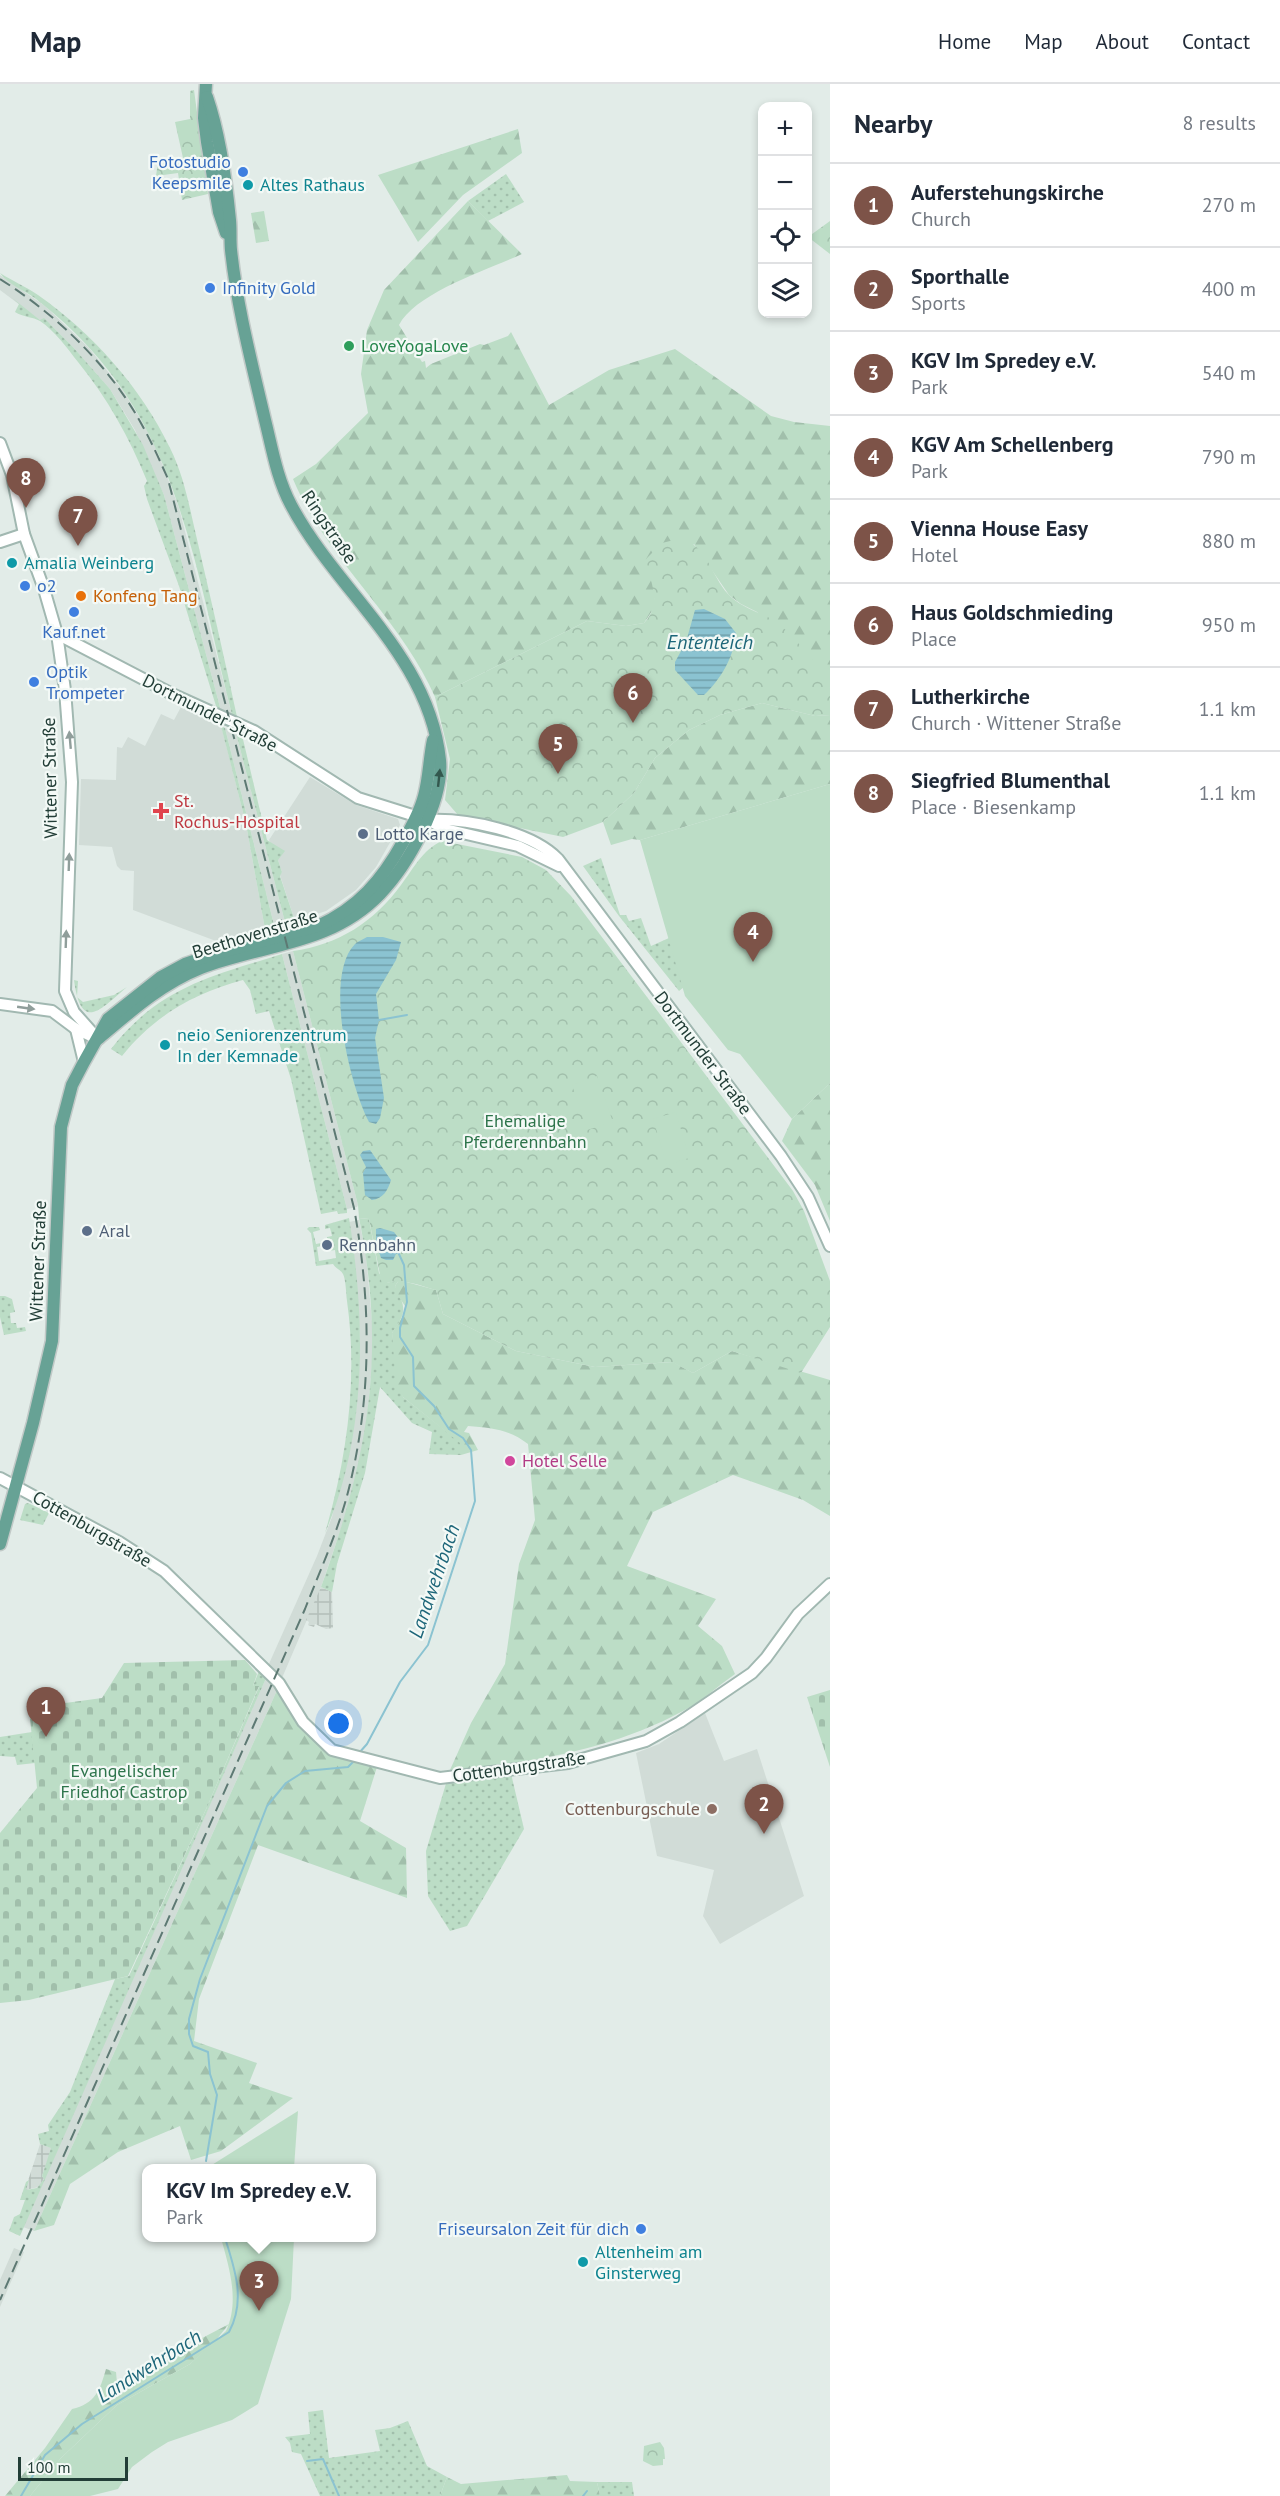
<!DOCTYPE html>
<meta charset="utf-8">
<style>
:root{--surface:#fff;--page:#f6f6f7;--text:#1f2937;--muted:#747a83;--line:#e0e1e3;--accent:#7d5348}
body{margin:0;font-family:"PT Sans",sans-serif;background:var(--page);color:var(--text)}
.controls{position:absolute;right:18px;top:18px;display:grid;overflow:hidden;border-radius:12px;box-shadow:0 3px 9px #0003}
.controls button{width:54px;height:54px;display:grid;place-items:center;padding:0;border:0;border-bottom:2px solid var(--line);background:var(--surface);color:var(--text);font:30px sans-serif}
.scale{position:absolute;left:18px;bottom:15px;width:110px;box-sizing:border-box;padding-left:6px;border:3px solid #223e37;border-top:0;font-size:16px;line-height:21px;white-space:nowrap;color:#223e37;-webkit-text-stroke:4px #f3f9f6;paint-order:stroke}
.you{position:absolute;left:339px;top:1640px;width:21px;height:21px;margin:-15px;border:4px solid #fff;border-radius:50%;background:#1a73e8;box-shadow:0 0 0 9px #1a73e833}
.badge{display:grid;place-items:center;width:39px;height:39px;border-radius:50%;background:var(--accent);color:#fff;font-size:20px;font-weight:700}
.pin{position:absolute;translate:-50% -50px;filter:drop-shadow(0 2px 3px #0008)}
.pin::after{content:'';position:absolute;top:32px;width:21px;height:18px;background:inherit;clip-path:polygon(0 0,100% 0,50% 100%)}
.popup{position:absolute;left:142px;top:2080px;width:234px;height:78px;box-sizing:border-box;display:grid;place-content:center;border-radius:12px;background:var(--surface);filter:drop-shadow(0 2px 4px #0005);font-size:20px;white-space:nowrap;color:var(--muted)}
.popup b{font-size:22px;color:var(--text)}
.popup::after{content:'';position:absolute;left:50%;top:100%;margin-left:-12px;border:12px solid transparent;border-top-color:var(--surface)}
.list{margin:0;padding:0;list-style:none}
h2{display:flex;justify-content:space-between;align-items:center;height:78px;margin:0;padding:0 24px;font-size:26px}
h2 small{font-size:20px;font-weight:400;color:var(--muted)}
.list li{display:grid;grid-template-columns:39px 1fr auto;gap:18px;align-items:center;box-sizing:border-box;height:84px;padding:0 24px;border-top:2px solid var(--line)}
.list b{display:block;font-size:22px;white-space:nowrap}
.list p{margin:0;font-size:20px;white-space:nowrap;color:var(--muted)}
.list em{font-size:20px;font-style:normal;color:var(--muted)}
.icon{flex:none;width:33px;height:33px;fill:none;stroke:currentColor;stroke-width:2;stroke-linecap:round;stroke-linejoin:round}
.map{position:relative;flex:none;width:830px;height:2412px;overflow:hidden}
header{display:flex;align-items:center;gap:36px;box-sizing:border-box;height:84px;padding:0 30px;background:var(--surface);border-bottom:2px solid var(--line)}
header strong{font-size:28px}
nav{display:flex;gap:33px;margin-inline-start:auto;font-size:21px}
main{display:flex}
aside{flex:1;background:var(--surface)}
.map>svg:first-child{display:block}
</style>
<header>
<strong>Map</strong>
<nav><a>Home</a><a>Map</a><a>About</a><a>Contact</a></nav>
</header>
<main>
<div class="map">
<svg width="830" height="2412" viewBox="0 0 830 2412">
<defs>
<pattern id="industrial-grid" width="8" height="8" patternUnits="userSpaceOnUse" patternTransform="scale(1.5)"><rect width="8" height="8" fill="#d1dcd7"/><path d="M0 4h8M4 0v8" fill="none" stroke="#b3beb9"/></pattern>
<pattern id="grass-dots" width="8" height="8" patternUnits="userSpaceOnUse" patternTransform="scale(1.5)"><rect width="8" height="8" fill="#bcddc6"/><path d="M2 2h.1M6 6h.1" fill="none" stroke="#a1bfab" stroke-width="1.8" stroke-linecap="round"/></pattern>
<pattern id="forest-firs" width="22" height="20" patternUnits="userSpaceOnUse" patternTransform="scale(1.5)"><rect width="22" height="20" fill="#bcddc6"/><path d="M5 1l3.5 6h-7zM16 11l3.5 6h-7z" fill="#a1bfab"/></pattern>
<pattern id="cemetery-stones" width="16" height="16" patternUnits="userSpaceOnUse" patternTransform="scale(1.5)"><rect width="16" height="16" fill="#bcddc6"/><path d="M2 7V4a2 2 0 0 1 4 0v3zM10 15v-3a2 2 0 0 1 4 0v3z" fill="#a1bfab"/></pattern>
<pattern id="park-crowns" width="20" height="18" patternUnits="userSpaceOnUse" patternTransform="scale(1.5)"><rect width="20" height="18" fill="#bcddc6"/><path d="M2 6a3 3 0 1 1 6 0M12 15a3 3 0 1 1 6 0" fill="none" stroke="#a1bfab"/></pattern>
<pattern id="water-rules" width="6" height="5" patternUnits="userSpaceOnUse" patternTransform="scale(1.5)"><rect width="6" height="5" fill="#8bc3d1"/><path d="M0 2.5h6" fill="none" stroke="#71a0aa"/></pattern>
</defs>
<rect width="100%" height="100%" fill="#e2ece8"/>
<g fill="#d1dcd7">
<polygon points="0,191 45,222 89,264 124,308 153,356 179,424 232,631 221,627 164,411 135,346 110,305 73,263 50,240 40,236 0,206"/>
<polygon points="181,623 221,641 246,740 265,845 216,857 133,826 134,787 121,786 117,782 112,763 79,761 81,695 116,696 117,663 122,664 128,653 145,662 161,630 174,636"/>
<polygon points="225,644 236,649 286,842 275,845"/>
<polygon points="310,693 356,721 398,735 400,741 376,783 356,806 326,827 295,837 280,791 282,788 278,776 269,756"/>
<polygon points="293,867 358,1121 357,1123 347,1125 282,870"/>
<polygon points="359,1136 366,1171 372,1238 372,1279 367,1338 356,1395 343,1439 321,1503 282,1594 268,1582 317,1472 332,1433 351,1357 357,1314 360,1253 354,1172 349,1138"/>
<polygon points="267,1592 278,1604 34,2147 23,2143"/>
<polygon points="705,1629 724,1677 757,1665 804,1812 720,1860 703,1832 714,1786 657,1772 636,1669 659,1660"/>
<polygon points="14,2164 24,2168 0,2223 0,2196"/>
</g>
<g fill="url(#industrial-grid)">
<polygon points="321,1503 332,1508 333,1544 326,1545 315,1540 314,1543 308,1541 309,1538 306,1536"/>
<polygon points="40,2060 52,2064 42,2092 44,2095 39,2103 25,2106"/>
</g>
<g fill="url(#grass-dots)">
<polygon points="506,90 524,118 488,137 468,117"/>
<path d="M0,189C14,198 27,203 38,211C92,249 141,303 170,364C184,392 189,421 196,451C210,511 224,572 237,633L232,631C202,513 185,383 108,286C87,259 63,236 36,215C26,207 7,200 0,189Z"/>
<path d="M11,213L40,236L44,234L73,263L110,305L143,361L164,411L221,627L216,622L179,502L147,415L144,402L147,397C129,353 108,315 78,278C67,264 55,247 40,237C33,233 23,233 15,228L19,220Z"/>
<polygon points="221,642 225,644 275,845 265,845 246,740"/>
<polygon points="236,649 242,651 267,756 285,767 278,776 282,788 280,792 295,837 286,842"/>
<polygon points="601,774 620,831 626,831 629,837 641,834 651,862 669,854 684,903 679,907 619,832 583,782"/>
<path d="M282,870L347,1125V1129L338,1130L337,1127L321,1130L291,995L269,927L256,930L250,906L243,896C194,909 154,932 122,972L111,965C159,903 212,892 282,870Z"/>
<path d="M74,896L78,897L77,913L83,918L114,911L127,903C100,926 81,949 74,896Z"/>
<path d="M349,1134C366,1237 367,1352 325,1449C347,1374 358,1295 347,1217C346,1210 346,1196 343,1190C341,1186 335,1184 333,1180L316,1182L311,1149L307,1145L309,1143H319L320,1146L313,1148L316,1160L321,1159L322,1162L317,1163L319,1177L336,1174L335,1166L329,1167V1164L334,1163L332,1155L327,1156V1153L332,1152L330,1144L325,1145V1141Z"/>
<path d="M359,1134L369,1135L379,1189L386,1199L399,1196L395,1202C406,1224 407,1228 392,1249L403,1313L461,1359V1371L429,1370L432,1348L412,1339L380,1303L365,1389L337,1480L332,1508L321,1503C368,1373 387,1271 359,1134Z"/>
<polygon points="0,1212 5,1212 12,1215 15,1228 10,1229 11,1239 16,1239 17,1244 25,1243 26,1247 4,1251 0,1233"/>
<polygon points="28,1419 49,1429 43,1441 20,1436 25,1420"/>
<polygon points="259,1587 267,1592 20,2152 9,2147 14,2133 20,2130 25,2116 20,2116 26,2098 29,2096 26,2106 37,2104 44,2095 42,2092 51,2064 40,2060 38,2050 49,2047 48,2041 70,2008 115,1895 129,1892 207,1723 259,1603 253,1602"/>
<polygon points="32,1648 35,1679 17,1681 15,1673 0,1672 0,1653"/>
<polygon points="509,1681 524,1745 467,1842 450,1847 428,1812 426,1767 450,1686"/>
<polygon points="323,2326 329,2374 380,2367 375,2346 390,2344 408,2337 427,2382 447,2393 440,2412 320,2412 301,2370 292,2368 290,2359 285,2353 310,2350 308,2328"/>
<polygon points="597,2398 632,2398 634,2412 600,2412"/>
</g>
<g fill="url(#forest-firs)">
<polygon points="518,45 522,69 463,111 418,158 378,91"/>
<path d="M468,117L522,170C489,185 415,209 399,241L422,278L425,277L426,284L431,280L480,260L484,261L508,252L511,248L549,321L609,286L675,265L771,332L794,338L830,342V605L823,593L757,528L741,520L729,511L694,460L654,507V524L644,539L626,542L587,537L435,613C400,533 327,476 293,395L316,380L368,329L361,290L367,246L384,206Z"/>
<polygon points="264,127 269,157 256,159 251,129"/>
<polygon points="762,619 815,632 830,631 830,700 640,756 632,755 611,761 603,738 634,709 655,674 689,646 720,631"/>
<polygon points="830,999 830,1137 815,1101 782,1057 792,1035"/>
<path d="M399,1196L436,1206L443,1230L516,1267L595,1283L673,1278L693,1289L732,1267L830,1296V1432L803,1416L733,1391L653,1428L627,1482L716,1515L698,1542L722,1562L735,1590C718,1602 701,1618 683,1627C611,1666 530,1679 450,1686L471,1639L505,1580L519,1480L535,1436L528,1360C509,1345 491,1344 468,1342L464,1348L469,1349L478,1366L461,1371L460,1359L403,1313L396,1300L392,1249L404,1230L405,1222L397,1210L395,1202Z"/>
<path d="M278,1604C293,1628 308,1661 336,1672C349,1677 364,1680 377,1683L360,1737L406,1764L407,1814L258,1761L199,1915L194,1957L257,1979L249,1999L293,2014L221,2067L191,2076L180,2042L118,2068L70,2100L54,2141L34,2147Z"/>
<path d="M229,2240L212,2261L190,2280L117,2321L61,2374L30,2412H5L45,2364L72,2325C95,2320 100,2306 106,2285L116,2288L117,2299L127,2298L136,2290L153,2287L185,2263Z"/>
<polygon points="567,2391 570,2397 597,2398 600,2412 440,2412 447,2393 461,2400"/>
</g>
<g fill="url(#cemetery-stones)">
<polygon points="245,1576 257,1590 253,1602 259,1602 207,1723 128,1892 29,1916 0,1919 0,1749 37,1704 29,1624 102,1614 124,1579"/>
<polygon points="830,1606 830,1683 807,1613"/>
</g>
<g fill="url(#park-crowns)">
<polygon points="194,6 208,110 182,116 178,89 156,92 158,78 183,74 175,38 190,35 190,7"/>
<polygon points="830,137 830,170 808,153"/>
<path d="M678,455C706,457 711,492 728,510C740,523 759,528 775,537C789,546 825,588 830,604C830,612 830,623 830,631L815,632L762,619L720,631L689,646L655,674L634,709L603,738L563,753L458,731L445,716L450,675L435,613L587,537L626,542L644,539C663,519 650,499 646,475L662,459Z"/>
<path d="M442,757L522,773L546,786L571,812L793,1107L804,1127L830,1197V1243L801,1289L732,1267L693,1289L672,1278L595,1283L516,1267L443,1230L436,1206C418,1201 398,1192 382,1201L369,1135L359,1134L358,1121L293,867C338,861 374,838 401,801C414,784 422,766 442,757Z"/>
<polygon points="660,2358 664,2364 665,2375 663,2375 663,2381 653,2382 643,2377 644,2362"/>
</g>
<g fill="#bcddc6">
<polygon points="830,700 830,999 792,1035 740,970 728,966 685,912 640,756"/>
<polygon points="597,992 613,1038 587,1046 572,1001"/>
<polygon points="676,1028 689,1074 667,1081 653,1035"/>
<polygon points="298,2027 294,2084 207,2084"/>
<path d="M221,2154H294L291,2215L258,2320L232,2336L168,2358L152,2368L132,2383L118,2405L90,2412H30L61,2374L117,2321L190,2280L226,2247C240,2217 229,2183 221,2154Z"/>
</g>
<g fill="url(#water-rules)">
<path d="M704,525L725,535L736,549C734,573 721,595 704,611H698L675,586V578L686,558L695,526Z"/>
<path d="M367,853H383L401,858L396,876L376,910L379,936L375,954L384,1014L380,1034L376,1040L369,1038C350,1002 323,892 355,860C358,857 364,855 367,853Z"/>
<path d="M370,1066L391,1096C388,1106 383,1115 372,1116L365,1111L363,1089L366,1083L360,1071L363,1067Z"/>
<polygon points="380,1144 394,1148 400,1156 400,1169 396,1170 393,1176 386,1176 381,1174 376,1159 376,1145"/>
</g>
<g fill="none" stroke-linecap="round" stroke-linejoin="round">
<g stroke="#8bc3d1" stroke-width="2">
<polyline points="379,936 407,931"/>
<polyline points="359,1669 367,1660 400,1598 428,1561 475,1417 471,1366 463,1354 449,1345 434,1322 414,1302 413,1273 400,1253 400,1244 407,1218 404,1181 398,1168"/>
<polyline points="206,2077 217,2011 210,1990 208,1968 193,1962 189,1950 189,1935 200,1895 267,1722 286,1699 305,1687 348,1683 354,1677"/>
<polyline points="307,2377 323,2375 339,2412"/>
<path d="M21,2412L45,2371L82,2340L229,2248C246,2217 235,2185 225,2154"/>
<polyline points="583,2412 587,2407"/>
</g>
<defs>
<g id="secondary">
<polyline points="0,359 12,391 24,450 44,505 57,550 65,606 72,698 65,907 74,928 98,955"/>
<polyline points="0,458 24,450"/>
<polyline points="57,550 174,611 254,647 358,714 428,736 445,745 518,762 559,782"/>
<path d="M428,736C466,734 531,747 558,775L781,1072L808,1113L830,1162"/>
<polyline points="0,920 52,927 76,945 95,954"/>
<polyline points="76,945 84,978"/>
<polyline points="0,1394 119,1458 164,1487 279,1599 303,1638 332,1666 440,1694 568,1679 646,1657 680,1638 752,1589 766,1574 798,1530 830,1500"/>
</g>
<g id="primary">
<polyline points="206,0 204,34 207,58 219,128 226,149"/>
<path d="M98,955C130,928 161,900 201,884C264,860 331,861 380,810C408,781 444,717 440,676C429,571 337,508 291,421C277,395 272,364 265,336C252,280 237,223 231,166C230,156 231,146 230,136C226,95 220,51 207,13"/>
<path d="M0,1460L33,1339L52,1257L61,1043L72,1001L84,978L108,935L161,893L185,880L214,870L318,842C358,824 382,796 403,758C411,744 420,728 424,712C429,694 429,675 433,656"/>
</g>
</defs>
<use href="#secondary" stroke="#a1b8b1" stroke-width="14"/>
<use href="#primary" stroke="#c1c9c7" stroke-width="15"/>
<use href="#secondary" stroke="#fff" stroke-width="10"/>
<use href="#primary" stroke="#67a295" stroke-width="12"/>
<path stroke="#5d7973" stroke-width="2" stroke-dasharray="12 6" stroke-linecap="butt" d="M0,195C57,231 110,282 142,341C152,359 160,377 168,395L354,1124C371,1217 372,1308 350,1400C340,1443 321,1484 305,1525L0,2216"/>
</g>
<defs><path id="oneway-solid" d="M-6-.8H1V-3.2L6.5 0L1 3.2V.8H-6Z" transform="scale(1.5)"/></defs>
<g fill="#909e9b">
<use href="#oneway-solid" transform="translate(70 656) rotate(-95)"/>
<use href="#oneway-solid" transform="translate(69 778) rotate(-88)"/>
<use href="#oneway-solid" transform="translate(66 855) rotate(-88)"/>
<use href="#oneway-solid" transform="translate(26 924) rotate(8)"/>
</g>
<use fill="#33574e" href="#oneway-solid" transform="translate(439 694) rotate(-84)"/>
<g fill="#3f7fe0" stroke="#f3f9f6" stroke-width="2">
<circle cx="243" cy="88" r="6"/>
<circle cx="210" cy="204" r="6"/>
<circle cx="25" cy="502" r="6"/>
<circle cx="74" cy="528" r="6"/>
<circle cx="34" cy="598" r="6"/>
<circle cx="641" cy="2145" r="6"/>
</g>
<g fill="#0f9aa8" stroke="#f3f9f6" stroke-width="2">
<circle cx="248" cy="101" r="6"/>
<circle cx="12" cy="479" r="6"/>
<circle cx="165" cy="961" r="6"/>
<circle cx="583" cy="2178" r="6"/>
</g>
<circle fill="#2e9e5b" stroke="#f3f9f6" stroke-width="2" cx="349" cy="262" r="6"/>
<circle fill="#e8710a" stroke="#f3f9f6" stroke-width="2" cx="81" cy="512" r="6"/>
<path fill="#e0444e" stroke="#f3f9f6" stroke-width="2" d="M158 718h6v6h6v6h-6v6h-6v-6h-6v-6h6z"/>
<g fill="#5c6f8a" stroke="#f3f9f6" stroke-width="2">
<circle cx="363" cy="750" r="6"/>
<circle cx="87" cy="1147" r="6"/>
<circle cx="327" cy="1161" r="6"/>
</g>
<circle fill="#d1479c" stroke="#f3f9f6" stroke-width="2" cx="510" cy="1377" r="6"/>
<circle fill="#8d6e63" stroke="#f3f9f6" stroke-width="2" cx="712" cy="1725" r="6"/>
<g text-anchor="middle" stroke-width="4.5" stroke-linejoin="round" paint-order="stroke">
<g font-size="18" fill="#366cbe" stroke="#f3f9f6" text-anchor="start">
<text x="231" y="84" text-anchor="end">Fotostudio<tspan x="231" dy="21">Keepsmile</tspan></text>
<text x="222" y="210">Infinity Gold</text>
<text x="37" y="508">o2</text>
<text x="74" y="554" text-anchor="middle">Kauf.net</text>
<text x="46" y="594">Optik<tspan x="46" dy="21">Trompeter</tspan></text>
<text x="629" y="2151" text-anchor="end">Friseursalon Zeit für dich</text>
</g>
<g font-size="18" fill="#0d838f" stroke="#f3f9f6" text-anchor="start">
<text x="260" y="107">Altes Rathaus</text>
<text x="24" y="485">Amalia Weinberg</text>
<text x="177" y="957">neio Seniorenzentrum<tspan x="177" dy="21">In der Kemnade</tspan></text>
<text x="595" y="2174">Altenheim am<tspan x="595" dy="21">Ginsterweg</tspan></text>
</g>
<g font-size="18" fill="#27864d" stroke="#f3f9f6" text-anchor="start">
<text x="361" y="268">LoveYogaLove</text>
</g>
<g font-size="18" fill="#223e37" stroke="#f3f9f6">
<text transform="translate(329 443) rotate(56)" y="6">Ringstraße</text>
<text transform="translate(210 629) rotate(27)" y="6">Dortmunder Straße</text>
<text transform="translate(50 694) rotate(-91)" y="6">Wittener Straße</text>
<text transform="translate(255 850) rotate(-17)" y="6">Beethovenstraße</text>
<text transform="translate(703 969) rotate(53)" y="6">Dortmunder Straße</text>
<text transform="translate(38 1177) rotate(-88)" y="6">Wittener Straße</text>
<text transform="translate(92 1445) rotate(30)" y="6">Cottenburgstraße</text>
<text transform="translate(519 1683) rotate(-8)" y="6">Cottenburgstraße</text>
</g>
<g font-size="18" fill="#c56008" stroke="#f3f9f6" text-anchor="start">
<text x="93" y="518">Konfeng Tang</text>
</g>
<g font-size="18" fill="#be3a42" stroke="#f3f9f6" text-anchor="start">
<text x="174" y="723">St.<tspan x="174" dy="21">Rochus-Hospital</tspan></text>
</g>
<g font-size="18" fill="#4e5e75" stroke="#f3f9f6" text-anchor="start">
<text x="375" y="756">Lotto Karge</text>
<text x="99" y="1153">Aral</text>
<text x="339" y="1167">Rennbahn</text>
</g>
<g font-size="18" fill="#2d744b" stroke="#f3f9f6">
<text x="525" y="1043">Ehemalige<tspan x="525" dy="21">Pferderennbahn</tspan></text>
<text x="124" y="1693">Evangelischer<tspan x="124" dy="21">Friedhof Castrop</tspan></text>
</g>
<g font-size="18" fill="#b23c85" stroke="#f3f9f6" text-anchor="start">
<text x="522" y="1383">Hotel Selle</text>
</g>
<g font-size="18" fill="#785e54" stroke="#f3f9f6" text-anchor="end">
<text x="700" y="1731">Cottenburgschule</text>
</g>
<g font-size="20" font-style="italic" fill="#1d6679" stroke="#f3f9f6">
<text x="710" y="565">Ententeich</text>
<text transform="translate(434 1497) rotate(-71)" y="7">Landwehrbach</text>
<text transform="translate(149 2282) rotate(-32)" y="7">Landwehrbach</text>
</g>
</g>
</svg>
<div class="controls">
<button>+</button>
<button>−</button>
<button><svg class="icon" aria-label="locate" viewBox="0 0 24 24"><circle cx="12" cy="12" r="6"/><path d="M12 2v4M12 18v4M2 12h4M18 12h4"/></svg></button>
<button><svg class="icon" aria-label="layers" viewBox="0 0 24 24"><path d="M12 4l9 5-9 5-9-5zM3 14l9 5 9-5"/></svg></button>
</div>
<div class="scale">100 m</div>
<div class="you"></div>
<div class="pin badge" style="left:46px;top:1653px">1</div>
<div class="pin badge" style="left:764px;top:1750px">2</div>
<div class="pin badge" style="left:259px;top:2227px">3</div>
<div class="popup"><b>KGV Im Spredey e.V.</b>Park</div>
<div class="pin badge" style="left:753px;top:878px">4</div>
<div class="pin badge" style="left:558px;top:690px">5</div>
<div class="pin badge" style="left:633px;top:639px">6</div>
<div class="pin badge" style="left:78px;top:462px">7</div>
<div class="pin badge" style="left:26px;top:424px">8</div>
</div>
<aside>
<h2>Nearby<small>8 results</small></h2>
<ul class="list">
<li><span class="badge">1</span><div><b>Auferstehungskirche</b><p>Church</p></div><em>270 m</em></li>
<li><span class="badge">2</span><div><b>Sporthalle</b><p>Sports</p></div><em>400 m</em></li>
<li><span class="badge">3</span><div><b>KGV Im Spredey e.V.</b><p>Park</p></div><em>540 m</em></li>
<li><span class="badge">4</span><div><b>KGV Am Schellenberg</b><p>Park</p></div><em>790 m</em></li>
<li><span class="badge">5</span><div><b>Vienna House Easy</b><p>Hotel</p></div><em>880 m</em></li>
<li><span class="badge">6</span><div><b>Haus Goldschmieding</b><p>Place</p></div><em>950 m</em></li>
<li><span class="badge">7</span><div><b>Lutherkirche</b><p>Church · Wittener Straße</p></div><em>1.1 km</em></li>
<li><span class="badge">8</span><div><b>Siegfried Blumenthal</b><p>Place · Biesenkamp</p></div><em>1.1 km</em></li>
</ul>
</aside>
</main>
